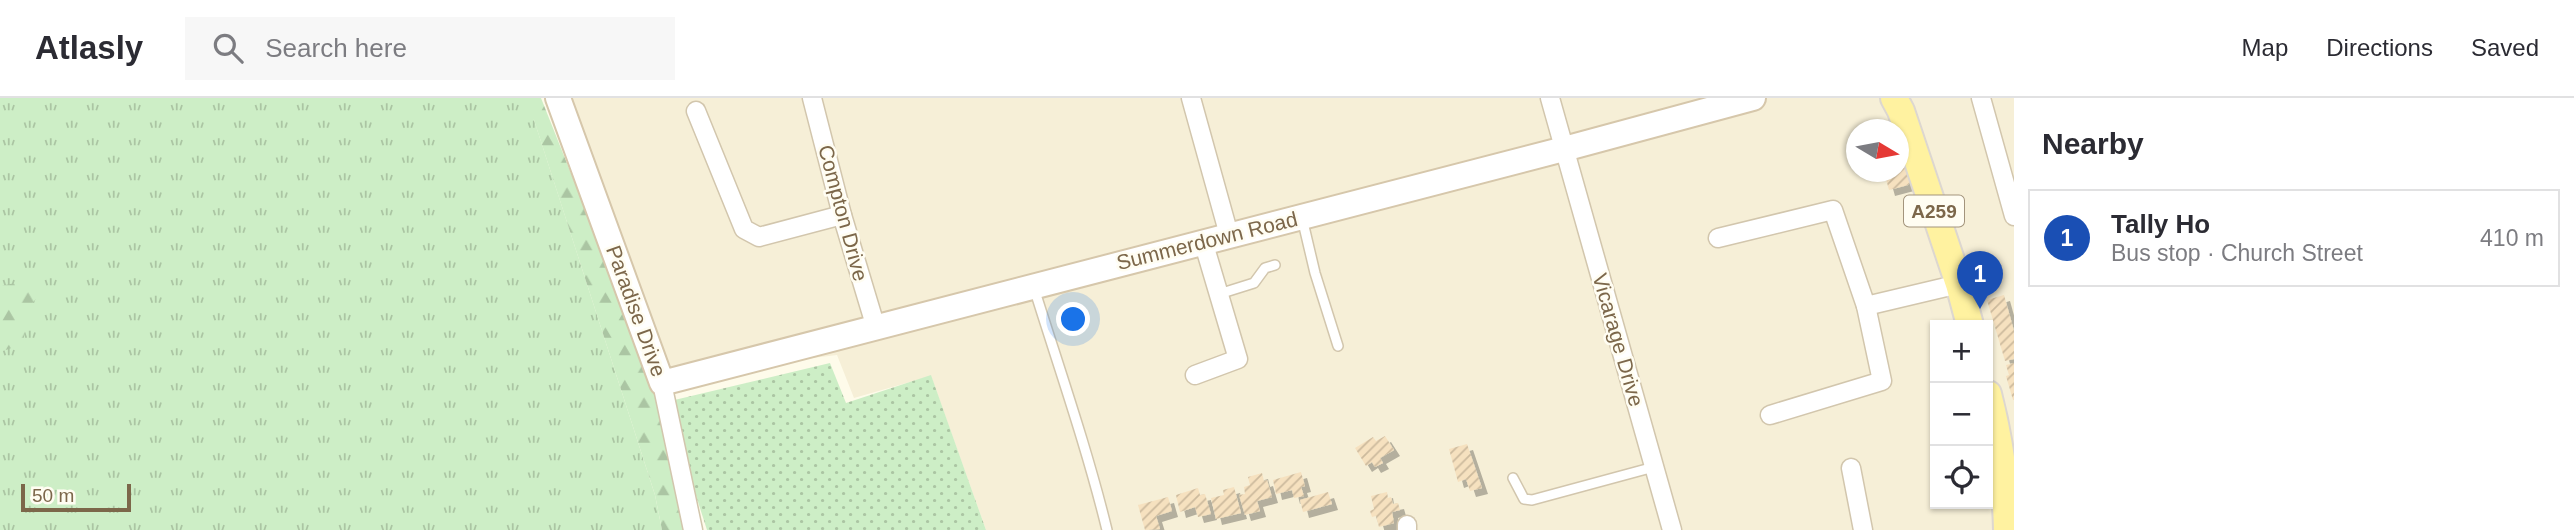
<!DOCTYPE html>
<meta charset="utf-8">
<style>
:root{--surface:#fff;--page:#f7f7f7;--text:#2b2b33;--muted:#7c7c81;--line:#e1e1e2;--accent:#d93025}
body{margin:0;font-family:Helvetica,sans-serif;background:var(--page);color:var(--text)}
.controls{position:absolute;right:21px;bottom:21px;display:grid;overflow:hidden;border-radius:0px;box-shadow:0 2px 5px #0004}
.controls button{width:63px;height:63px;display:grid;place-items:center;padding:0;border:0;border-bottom:2px solid var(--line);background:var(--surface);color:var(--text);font:35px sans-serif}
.compass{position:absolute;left:1846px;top:21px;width:63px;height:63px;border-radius:50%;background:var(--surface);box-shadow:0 2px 5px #0004;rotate:100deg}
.scale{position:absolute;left:21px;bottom:18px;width:110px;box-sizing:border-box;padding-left:7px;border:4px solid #7c674a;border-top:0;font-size:19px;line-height:24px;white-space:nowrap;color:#7c674a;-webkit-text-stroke:5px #fffdf2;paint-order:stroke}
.you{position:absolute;left:1074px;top:222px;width:24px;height:24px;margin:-18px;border:5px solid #fff;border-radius:50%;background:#1a73e8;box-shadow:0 0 0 10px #1a73e833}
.badge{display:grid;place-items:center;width:46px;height:46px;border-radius:50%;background:var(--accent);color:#fff;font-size:23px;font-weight:700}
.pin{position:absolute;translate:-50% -58px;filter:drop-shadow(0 2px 4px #0008)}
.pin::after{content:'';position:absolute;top:37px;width:24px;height:21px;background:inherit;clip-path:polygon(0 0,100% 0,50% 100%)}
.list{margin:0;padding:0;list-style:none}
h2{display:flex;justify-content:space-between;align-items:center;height:91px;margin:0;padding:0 28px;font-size:30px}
h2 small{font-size:23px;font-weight:400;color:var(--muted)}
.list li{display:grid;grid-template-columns:46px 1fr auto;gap:21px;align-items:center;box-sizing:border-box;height:98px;margin:0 14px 14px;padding:0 14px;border:2px solid var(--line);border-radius:0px}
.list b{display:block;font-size:26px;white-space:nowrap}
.list p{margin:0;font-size:23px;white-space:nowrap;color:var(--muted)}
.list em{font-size:23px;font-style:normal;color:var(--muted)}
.icon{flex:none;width:38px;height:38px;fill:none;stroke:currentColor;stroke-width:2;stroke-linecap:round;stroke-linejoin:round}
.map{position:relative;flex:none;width:2014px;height:432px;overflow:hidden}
header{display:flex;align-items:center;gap:42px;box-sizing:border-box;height:98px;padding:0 35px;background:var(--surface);border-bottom:2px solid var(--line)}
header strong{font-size:33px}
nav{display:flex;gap:38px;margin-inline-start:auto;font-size:24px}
.search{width:490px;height:63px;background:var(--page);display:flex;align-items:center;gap:18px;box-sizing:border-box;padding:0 24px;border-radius:0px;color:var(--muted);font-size:26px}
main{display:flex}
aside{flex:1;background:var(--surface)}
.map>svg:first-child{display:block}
</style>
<header>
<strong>Atlasly</strong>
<div class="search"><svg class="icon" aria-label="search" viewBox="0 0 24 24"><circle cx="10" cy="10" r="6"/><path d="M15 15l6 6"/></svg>Search here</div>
<nav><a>Map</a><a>Directions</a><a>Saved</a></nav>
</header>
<main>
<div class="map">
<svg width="2014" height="432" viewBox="0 0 2014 432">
<defs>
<pattern id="grass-tufts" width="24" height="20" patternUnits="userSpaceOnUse" patternTransform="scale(1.75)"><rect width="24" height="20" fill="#cdeec6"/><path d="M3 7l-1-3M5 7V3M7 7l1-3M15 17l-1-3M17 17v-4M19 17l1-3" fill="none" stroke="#abc5a3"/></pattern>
<pattern id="forest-firs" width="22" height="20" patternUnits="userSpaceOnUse" patternTransform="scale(1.75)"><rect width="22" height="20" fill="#cdeec6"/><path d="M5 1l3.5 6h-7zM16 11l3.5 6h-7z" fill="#abc5a3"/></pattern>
<pattern id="park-dots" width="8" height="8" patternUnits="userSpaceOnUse" patternTransform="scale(1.75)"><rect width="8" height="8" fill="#cdeec6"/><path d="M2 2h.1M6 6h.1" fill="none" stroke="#abc5a3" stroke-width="1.8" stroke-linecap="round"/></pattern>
<pattern id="building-hatch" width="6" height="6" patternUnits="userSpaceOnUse" patternTransform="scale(1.75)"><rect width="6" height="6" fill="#f6e1bf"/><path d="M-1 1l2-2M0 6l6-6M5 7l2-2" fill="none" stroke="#ccba9d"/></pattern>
<filter id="shadow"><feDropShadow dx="6" dy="6" stdDeviation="0" flood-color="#0004"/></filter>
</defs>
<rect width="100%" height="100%" fill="#fefbea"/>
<path fill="#f6efd7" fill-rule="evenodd" d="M545,0H2014V432H986L931,278L854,300L837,257L658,279ZM1856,32H1898V74H1856ZM1935,227H1988V406H1935Z"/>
<polygon fill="url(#grass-tufts)" points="0,0 527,0 655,397 662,432 0,432"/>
<g fill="url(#forest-firs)">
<polygon points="514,0 541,0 658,294 684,432 662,432 655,397 534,22"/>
<polygon points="26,183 42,194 28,210 23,246 0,254 0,188"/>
</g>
<polygon fill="url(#park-dots)" points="830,265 846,305 931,277 986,432 707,432 666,304"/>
<g fill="url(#building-hatch)" filter="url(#shadow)">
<polygon points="1898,48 1901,48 1911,82 1908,87 1889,92 1884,74 1898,74"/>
<polygon points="2004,197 2014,233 2014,261 2005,263 1987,202"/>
<polygon points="2014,265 2014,302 2013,302 2006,278 2009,277 2006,267"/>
<polygon points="1385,338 1394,352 1380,360 1383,365 1375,369 1372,364 1366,368 1355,350 1373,339 1376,343"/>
<polygon points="1467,346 1482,390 1470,393 1466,381 1458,384 1449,351"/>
<polygon points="1301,374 1305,388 1301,389 1304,398 1294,400 1292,392 1276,396 1273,382"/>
<polygon points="1262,375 1264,383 1267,382 1272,399 1257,403 1260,413 1245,417 1239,397 1245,396 1244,389 1250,387 1248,379"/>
<polygon points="1234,389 1241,415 1216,421 1211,400 1224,397 1223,392"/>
<polygon points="1198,390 1200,397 1205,396 1211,416 1198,419 1195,409 1180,414 1176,397"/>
<polygon points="1328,394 1332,406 1303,414 1300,402"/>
<polygon points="1387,394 1388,400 1391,399 1393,406 1398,405 1400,412 1392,414 1394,425 1379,429 1376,418 1372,419 1370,413 1374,411 1371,398"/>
<polygon points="1168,399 1172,413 1156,418 1160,431 1145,432 1138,407"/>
</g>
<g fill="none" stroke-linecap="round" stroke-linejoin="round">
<defs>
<g id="lane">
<polyline points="1302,120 1315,175 1338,248"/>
<path d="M1034,190C1059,270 1087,350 1107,432"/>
<polyline points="1219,196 1254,185 1265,170 1275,167"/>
<polyline points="1513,380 1524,401 1532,402 1654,369"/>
</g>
<g id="street">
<polyline points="812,0 842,117 876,230"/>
<polyline points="1191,0 1229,137"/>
<polyline points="1550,0 1672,432"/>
<polyline points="1981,0 2014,118"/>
<polyline points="696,13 744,131 759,139 842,117"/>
<polyline points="1718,140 1833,112 1866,208 1959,186"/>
<polyline points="1195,277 1238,261 1203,143"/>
<polyline points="662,285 693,432"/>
<polyline points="1770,317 1882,283 1866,208"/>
<polyline points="1851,370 1863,432"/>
<polyline points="1407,427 1407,432"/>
</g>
<polyline id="secondary" points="558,0 662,285 1564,51 1753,0"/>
<g id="primary">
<polyline points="1894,0 1901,13 1959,186 1970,227"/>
<path d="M1988,296C2000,342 2006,385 2007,432"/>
</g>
</defs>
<use href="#lane" stroke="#d2c6ad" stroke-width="12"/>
<use href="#street" stroke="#d2c6ad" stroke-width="21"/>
<use href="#secondary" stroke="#d6c7ab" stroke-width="28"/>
<use href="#primary" stroke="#ddd7d0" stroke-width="30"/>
<use href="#lane" stroke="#fff" stroke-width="9"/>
<use href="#street" stroke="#fff" stroke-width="18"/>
<use href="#secondary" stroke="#fff" stroke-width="24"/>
<use href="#primary" stroke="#fff2a0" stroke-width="26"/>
</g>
<g text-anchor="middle" stroke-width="5" stroke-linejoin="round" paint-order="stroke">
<rect fill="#fffdf2" stroke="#a3947c" stroke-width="2" x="1904" y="97.5" width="60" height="31" rx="5"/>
<g font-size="19" font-weight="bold" fill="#7c674a">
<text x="1934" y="120">A259</text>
</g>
<g font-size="21" fill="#7c674a" stroke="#fffdf2">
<text transform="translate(843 115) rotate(75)" y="7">Compton Drive</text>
<text transform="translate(1207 143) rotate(-14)" y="7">Summerdown Road</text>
<text transform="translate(636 213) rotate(70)" y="7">Paradise Drive</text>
<text transform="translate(1618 242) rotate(74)" y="7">Vicarage Drive</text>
</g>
</g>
</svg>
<div class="controls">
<button>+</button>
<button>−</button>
<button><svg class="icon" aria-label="locate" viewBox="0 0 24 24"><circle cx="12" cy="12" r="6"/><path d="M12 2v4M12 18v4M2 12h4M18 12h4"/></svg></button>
</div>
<svg class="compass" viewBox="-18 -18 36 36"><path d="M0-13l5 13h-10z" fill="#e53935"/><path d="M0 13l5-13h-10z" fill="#7c7c81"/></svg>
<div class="scale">50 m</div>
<div class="you"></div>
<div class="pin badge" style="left:1980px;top:211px;background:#1a4fb4">1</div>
</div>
<aside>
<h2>Nearby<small></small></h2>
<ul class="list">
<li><span class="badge" style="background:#1a4fb4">1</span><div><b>Tally Ho</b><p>Bus stop · Church Street</p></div><em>410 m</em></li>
</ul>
</aside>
</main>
